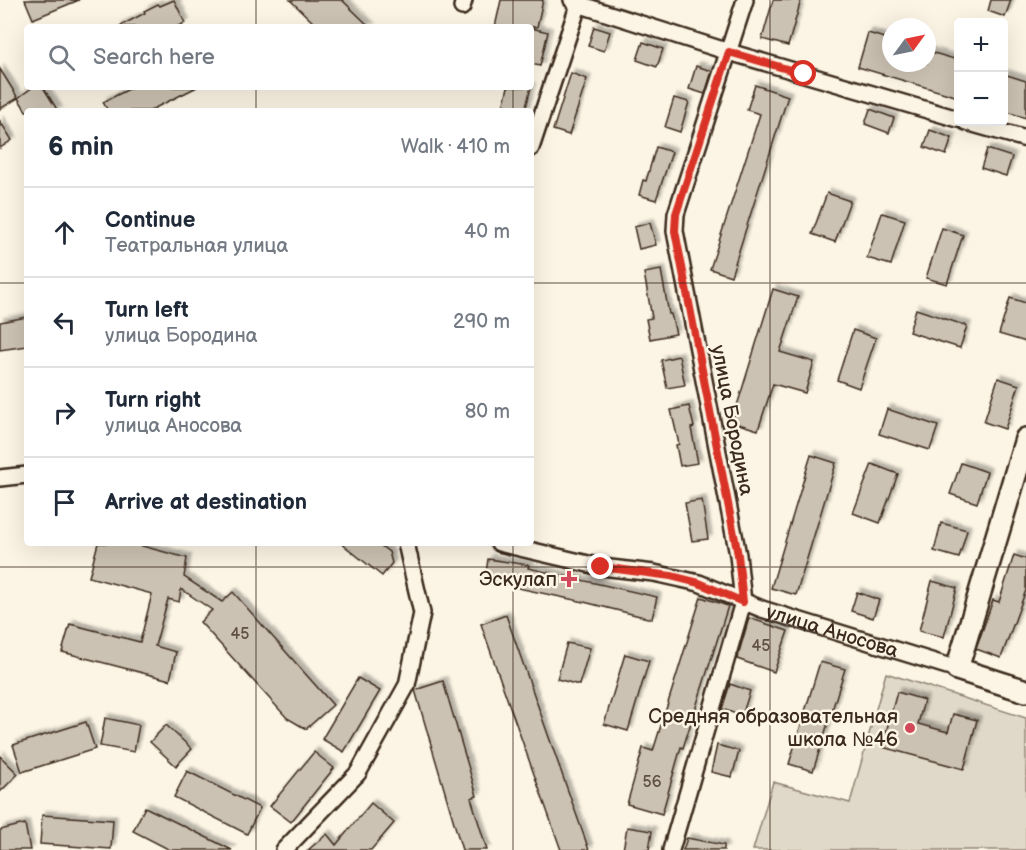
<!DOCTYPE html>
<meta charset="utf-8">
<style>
:root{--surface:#fff;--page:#f6f6f7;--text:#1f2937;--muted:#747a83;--line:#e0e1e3}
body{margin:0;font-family:"Balsamiq Sans",sans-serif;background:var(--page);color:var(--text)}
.controls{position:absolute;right:18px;top:18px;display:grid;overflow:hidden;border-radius:6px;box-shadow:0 6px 24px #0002}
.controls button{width:54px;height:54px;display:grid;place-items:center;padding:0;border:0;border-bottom:2px solid var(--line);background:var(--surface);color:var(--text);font:30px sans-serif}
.compass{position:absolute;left:882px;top:18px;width:54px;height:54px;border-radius:50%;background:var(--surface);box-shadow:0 6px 24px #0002;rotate:57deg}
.stop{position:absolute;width:18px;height:18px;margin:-14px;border:4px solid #d93025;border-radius:50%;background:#fff}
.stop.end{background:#d93025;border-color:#fff;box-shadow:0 2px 6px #0008}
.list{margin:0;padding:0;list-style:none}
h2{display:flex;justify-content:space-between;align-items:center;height:78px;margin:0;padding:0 24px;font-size:26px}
h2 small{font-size:20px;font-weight:400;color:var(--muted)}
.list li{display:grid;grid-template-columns:39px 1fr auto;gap:18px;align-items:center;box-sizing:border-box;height:90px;padding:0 24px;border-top:2px solid var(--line)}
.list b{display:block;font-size:22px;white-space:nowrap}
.list p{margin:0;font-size:20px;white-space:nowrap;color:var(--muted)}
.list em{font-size:20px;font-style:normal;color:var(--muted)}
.icon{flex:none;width:33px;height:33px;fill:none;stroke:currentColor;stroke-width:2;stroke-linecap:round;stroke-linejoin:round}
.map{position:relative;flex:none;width:1026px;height:850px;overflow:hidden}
.search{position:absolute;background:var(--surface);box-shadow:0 6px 24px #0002;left:24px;top:24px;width:510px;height:66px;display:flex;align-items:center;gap:15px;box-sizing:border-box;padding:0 21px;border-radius:6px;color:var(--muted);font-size:22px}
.panel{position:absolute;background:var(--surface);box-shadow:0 6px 24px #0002;left:24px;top:108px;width:510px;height:438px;border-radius:6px}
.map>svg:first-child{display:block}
</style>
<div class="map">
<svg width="1026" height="850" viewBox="0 0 1026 850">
<defs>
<filter id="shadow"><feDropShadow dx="4" dy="-4" stdDeviation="1.5" flood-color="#0004"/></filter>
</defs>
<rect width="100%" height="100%" fill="#fcf5e5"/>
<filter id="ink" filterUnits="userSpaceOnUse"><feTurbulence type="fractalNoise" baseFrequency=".0167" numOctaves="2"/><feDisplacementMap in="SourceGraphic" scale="12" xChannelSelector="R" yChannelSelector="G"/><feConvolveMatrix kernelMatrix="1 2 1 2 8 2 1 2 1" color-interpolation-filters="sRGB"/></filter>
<g filter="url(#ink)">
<polygon fill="#e0d8c8" stroke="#8e8173" stroke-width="1.5" points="886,673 1026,718 1026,850 753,850 773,782 850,803"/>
<g fill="#ccc2b3" stroke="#3b2a1e" stroke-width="1.5" filter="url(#shadow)">
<polygon points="25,0 79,0 33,19"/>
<polygon points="174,0 185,23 176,27 118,27 145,13 144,11 158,4 160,6"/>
<polygon points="290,0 342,0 370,27 318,27"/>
<polygon points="501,0 543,0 537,27 495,27"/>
<polygon points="773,0 801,0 788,46 762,39"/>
<polygon points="991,0 1011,0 1005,17 988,11"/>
<polygon points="594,27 610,32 604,51 588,46"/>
<polygon points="531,28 548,32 540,66 531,64"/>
<polygon points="868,33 891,40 891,63 927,63 927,51 958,60 958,97 858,67"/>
<polygon points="643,42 663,49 657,67 637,60"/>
<polygon points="696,66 712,71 705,94 689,89"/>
<polygon points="0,69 18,98 0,109"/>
<polygon points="571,73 587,79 569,135 553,130"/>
<polygon points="1004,74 1026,81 1026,118 1004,111"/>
<polygon points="755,85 788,96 731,276 710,269 760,114 747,110"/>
<polygon points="33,87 43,87 58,111 26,111 18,98"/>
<polygon points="133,87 197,87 149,111 108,111 103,102"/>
<polygon points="508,87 531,87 525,111 502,111"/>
<polygon points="674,98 689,102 680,132 665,127"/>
<polygon points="870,109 894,118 889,133 865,124"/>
<polygon points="0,121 12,140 0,148"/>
<polygon points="930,130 952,138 946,155 924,147"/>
<polygon points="656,147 672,152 656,200 639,195 643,180 646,181"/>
<polygon points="987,149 1012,157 1006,176 981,168"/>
<polygon points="827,193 850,201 835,242 812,234"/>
<polygon points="882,213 905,220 891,265 867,258"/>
<polygon points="650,223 656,245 639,249 634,227"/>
<polygon points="942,228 963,235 947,284 926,278"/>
<polygon points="661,270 669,314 671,314 676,334 650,339 646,319 652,318 644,273"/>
<polygon points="773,289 798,297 780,352 814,362 805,393 773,384 758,430 732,422"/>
<polygon points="1010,298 1026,303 1026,342 999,334"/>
<polygon points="916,309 967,326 960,348 909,332"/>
<polygon points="27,317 27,346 0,350 0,322"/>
<polygon points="853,330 876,338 859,388 837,380"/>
<polygon points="679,356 685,385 667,388 661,360"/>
<polygon points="998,378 1019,385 1005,429 984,422"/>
<polygon points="689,406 694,427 691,428 698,463 680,466 676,445 679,444 671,410"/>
<polygon points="887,409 938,426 930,450 879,434"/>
<polygon points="811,455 836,463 796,595 771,588"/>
<polygon points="961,463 987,472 977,503 950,494"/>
<polygon points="872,464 898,474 880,523 853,513"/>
<polygon points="702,500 708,539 692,541 685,503"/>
<polygon points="941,523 967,530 959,558 934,551"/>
<polygon points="98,543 131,543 187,558 184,577 222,602 233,592 333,705 306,729 287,718 200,622 212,610 181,589 179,602 168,599 155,646 176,652 170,680 62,652 70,624 140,642 152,594 89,577"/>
<polygon points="341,543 377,543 389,552 392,563 382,576"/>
<polygon points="1014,555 1026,559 1026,590 1001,658 976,649 993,600 999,602"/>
<polygon points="488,559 529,565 528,568 657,597 652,619 584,602 518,588 519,585 485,580"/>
<polygon points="932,581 957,588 944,637 919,631"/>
<polygon points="857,592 879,600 873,618 851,611"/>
<polygon points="701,597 728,606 683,748 681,747 662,814 627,804 643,748 653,751"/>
<polygon points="506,615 551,743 589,850 561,850 504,690 481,624"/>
<polygon points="749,618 788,631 774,672 737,659"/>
<polygon points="567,643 590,648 579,685 557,679"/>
<polygon points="625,654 649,661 628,731 604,724"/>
<polygon points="820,662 845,669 813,771 789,764"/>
<polygon points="358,678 380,691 344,752 322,739"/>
<polygon points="443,681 477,796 471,798 487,850 462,850 415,690"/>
<polygon points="730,684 750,691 742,716 722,709"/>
<polygon points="897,692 924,700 918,724 948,732 953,714 977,720 964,769 882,747"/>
<polygon points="105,718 139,725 134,752 100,746"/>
<polygon points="86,722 95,749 22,772 13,745"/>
<polygon points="166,725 192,749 176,766 150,742"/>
<polygon points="717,745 739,751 732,777 711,772"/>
<polygon points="314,752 334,768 291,822 270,806"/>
<polygon points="0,756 18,774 0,792"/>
<polygon points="187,771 260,808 247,834 174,797"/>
<polygon points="371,803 394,823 371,850 308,850 327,834 336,845"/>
<polygon points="145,807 232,850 170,850 133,831"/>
<polygon points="42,815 113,820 111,849 40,844"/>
<polygon points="25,824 30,850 0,850 0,830"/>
<polygon points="627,827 652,831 649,850 623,850"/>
<polygon points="687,838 724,845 724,850 683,850"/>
</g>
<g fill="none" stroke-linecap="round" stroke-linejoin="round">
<defs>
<g id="street">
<polyline points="572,0 578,4 729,52 958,119"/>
<polyline points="462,7 464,0"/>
<polyline points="966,122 1026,139"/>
<polyline points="531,148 580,0"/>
<polyline points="0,478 27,475"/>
<path id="s1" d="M499,543L601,567L654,573L699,583L762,609L957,669"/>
<polyline points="284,850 358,773 407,685 422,613 406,543"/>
<polyline points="671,850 743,602 738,555 675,231 676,214 745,0"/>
</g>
<polyline id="secondary" points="1026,439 957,669 1026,691"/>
</defs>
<use href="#street" stroke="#3b2a1e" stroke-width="20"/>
<use href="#secondary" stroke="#3b2a1e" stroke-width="26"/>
<use href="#street" stroke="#fcf5e5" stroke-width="15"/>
<use href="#secondary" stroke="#fcf5e5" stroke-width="21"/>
</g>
</g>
<g fill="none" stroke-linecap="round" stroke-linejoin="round" filter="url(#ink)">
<polyline stroke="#d93025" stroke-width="8" points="601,567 671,576 699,583 743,602 738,555 675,231 676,214 729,52 804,74"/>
</g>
<path fill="none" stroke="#3b2a1e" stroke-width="1.5" stroke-opacity="0.55" d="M256,0V27M513,0V27M770,0V850M256,87V111M513,87V111M0,283H27M531,283H1026M256,543V850M513,543V850M0,567H1026"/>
<g fill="#d1495b" stroke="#fcf5e5" stroke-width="2">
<path d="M566 570h6v6h6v6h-6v6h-6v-6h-6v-6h6z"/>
<circle cx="910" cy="728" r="6"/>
</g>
<g text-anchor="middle" stroke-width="5" stroke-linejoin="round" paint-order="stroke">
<g font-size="16" fill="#5f5043">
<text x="240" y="639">45</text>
<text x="761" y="651">45</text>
<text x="652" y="787">56</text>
</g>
<g font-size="20" fill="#3b2a1e" stroke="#fcf5e5">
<text transform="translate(733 420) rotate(79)" y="7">улица Бородина</text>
<text dy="7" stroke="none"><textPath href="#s1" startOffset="346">улица Аносова</textPath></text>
</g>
<g font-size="20" fill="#3b2a1e" stroke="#fcf5e5" text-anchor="end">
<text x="557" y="586">Эскулап</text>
<text x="898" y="723">Средняя образовательная<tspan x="898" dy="23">школа №46</tspan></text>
</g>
</g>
</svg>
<div class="controls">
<button>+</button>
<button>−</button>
</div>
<svg class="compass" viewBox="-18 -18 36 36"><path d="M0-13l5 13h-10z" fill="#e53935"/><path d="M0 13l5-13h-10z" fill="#747a83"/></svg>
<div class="stop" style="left:804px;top:74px"></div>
<div class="stop end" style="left:601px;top:567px"></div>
<div class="search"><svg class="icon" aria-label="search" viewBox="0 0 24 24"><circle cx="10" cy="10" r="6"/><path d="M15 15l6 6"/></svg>Search here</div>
<section class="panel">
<h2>6 min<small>Walk · 410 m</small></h2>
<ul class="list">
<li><svg class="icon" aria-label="ahead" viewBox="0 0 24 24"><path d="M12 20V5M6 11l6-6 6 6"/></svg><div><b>Continue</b><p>Театральная улица</p></div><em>40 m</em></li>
<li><svg class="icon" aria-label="left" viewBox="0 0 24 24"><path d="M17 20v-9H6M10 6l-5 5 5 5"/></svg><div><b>Turn left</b><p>улица Бородина</p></div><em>290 m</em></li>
<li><svg class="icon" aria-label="right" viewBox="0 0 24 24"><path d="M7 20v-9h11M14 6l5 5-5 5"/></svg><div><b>Turn right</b><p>улица Аносова</p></div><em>80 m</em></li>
<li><svg class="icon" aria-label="arrive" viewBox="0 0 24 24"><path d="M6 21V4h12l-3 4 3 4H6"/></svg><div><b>Arrive at destination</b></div></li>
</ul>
</section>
</div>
